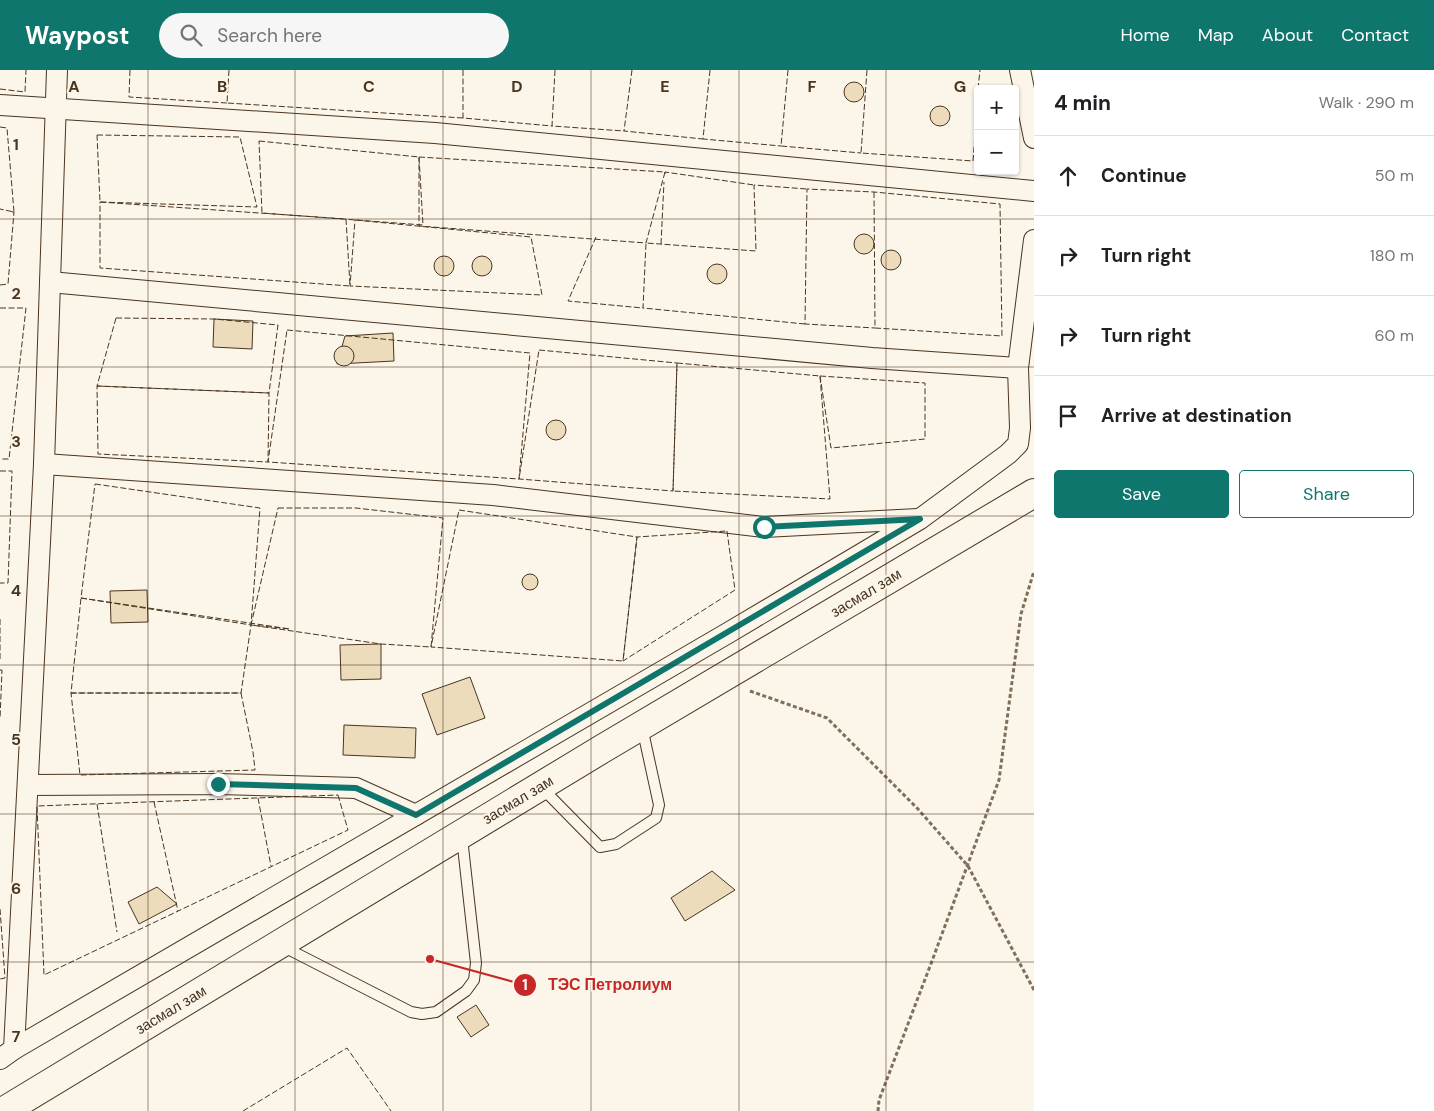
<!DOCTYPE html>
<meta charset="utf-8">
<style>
:root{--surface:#fff;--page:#f6f6f6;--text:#202124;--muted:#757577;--line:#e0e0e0;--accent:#0f766e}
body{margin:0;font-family:"DM Sans",sans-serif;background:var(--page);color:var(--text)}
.controls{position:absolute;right:15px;top:15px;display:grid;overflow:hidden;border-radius:5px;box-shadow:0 1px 4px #0004}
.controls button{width:45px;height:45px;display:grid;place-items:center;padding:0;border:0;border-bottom:1px solid var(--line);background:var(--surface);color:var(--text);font:25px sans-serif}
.stop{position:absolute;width:15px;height:15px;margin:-11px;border:4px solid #0f766e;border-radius:50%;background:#fff}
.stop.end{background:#0f766e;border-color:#fff;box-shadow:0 1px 5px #0008}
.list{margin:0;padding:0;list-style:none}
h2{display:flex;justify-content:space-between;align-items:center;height:65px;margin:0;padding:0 20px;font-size:21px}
h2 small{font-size:16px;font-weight:400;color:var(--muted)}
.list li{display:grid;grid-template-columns:32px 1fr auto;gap:15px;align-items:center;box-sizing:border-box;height:80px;padding:0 20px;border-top:1px solid var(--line)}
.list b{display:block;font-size:19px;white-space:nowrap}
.list em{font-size:16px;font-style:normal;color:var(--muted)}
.actions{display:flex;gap:10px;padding:15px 20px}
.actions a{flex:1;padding:11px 0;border:1px solid var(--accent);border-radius:5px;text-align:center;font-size:18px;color:var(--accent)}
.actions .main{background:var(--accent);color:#fff}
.icon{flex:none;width:28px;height:28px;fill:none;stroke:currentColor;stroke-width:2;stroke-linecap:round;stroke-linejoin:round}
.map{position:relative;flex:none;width:1034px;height:1041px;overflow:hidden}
header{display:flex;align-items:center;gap:30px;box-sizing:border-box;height:70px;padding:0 25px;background:var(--accent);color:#fff}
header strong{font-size:24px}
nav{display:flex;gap:28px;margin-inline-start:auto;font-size:18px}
.search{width:350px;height:45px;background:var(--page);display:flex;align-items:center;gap:12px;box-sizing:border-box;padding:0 18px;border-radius:28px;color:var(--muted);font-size:19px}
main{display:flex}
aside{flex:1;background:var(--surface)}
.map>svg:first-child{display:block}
</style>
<header>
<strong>Waypost</strong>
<div class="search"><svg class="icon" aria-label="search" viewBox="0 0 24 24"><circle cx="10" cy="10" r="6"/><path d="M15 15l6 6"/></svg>Search here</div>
<nav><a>Home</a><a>Map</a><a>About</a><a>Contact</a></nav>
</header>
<main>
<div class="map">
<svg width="1034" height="1041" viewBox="0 0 1034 1041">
<rect width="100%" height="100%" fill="#fbf6e9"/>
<g fill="#ecdcbc" stroke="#4a3520">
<circle cx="854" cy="22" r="10"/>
<circle cx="940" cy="46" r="10"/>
<circle cx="864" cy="174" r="10"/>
<circle cx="891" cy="190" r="10"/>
<circle cx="482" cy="196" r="10"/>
<circle cx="444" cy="196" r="10"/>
<circle cx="717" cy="204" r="10"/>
<polygon points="214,249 253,251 252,279 213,277"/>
<polygon points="393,263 394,291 337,294 345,266"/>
<circle cx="344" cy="286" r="10"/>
<circle cx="556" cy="360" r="10"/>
<circle cx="530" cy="512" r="8"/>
<polygon points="147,520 148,552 111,553 110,521"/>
<polygon points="381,574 381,609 341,610 340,575"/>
<polygon points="470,607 485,648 437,665 422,624"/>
<polygon points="344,655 416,658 415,688 343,685"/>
<polygon points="712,801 735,820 685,851 671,828"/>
<polygon points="157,817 177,834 139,854 128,832"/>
<polygon points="476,935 489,955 471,967 457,947"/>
</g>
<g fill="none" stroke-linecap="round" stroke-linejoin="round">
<defs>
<g id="service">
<polyline points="541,717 600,777 616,774 656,748 659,735 642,657"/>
<polyline points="282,876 411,942 422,944 436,942 466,921 474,910 476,893 462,768"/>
</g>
<g id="minor">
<polyline points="1020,0 1034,68"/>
<polyline points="0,35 435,63 1034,121"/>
<polyline points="50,212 872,288 1018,298"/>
<polyline points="44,394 493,425 764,457 918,449"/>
<polyline points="28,715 218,714 356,718 416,745"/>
<polyline points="14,979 728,563 920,449 1008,384 1018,374 1020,358 1018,298 1034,170"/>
<polyline points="0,989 14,979 44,394 57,0"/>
</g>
<polyline id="trunk" points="4,1041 602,679 1034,423"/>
</defs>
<use href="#service" stroke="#4a3520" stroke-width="12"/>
<use href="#minor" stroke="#4a3520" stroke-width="22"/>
<use href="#trunk" stroke="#4a3520" stroke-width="30"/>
<g stroke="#7f6f5c" stroke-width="3" stroke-dasharray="4 2.5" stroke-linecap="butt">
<polyline points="750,621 827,648 917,738 968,796 1034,920"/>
<polyline points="878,1041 879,1030 932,891 999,710 1021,544 1034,501"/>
</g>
<use href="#service" stroke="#fbf6e9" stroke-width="10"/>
<use href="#minor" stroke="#fbf6e9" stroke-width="20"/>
<use href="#trunk" stroke="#fbf6e9" stroke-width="28"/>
<g stroke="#4a3520" stroke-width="1" stroke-dasharray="6 2.5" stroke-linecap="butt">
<polyline points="130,0 129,27 227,33"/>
<polyline points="229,0 227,33 463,48"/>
<polyline points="463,0 463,48 552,56"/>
<polyline points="555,0 552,56 624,61"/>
<polyline points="632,0 624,61 703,69"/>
<polyline points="710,0 703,69 781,76"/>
<polyline points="788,0 781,76 861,83"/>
<polyline points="867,0 861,83 973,91 978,28"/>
<polyline points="0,19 25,22 26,0"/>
<polyline points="978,19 980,0"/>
<polyline points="0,57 7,58 14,142 0,139"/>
<polygon points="97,65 240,67 257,137 100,132"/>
<polygon points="259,71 419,87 423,155 262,143"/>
<polygon points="419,87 665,102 646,173 419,156"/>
<polyline points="665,104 665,102 754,115"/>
<polyline points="874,122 875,258 1002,266 1000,134 874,122 807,119 805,254 875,258"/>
<polygon points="100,132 346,149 350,216 100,198"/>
<polygon points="355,150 531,167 542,225 350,216"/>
<polyline points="596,167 568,231 643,238"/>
<polyline points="661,174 664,112"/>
<polyline points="0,215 8,214 14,142 12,142"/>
<polyline points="0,238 26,238 9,389 0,389"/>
<polygon points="116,248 214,249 278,255 269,323 97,316"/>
<polyline points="805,254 643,238 646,173 756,181 754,115 807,119"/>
<polygon points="287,260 530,283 519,409 268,392"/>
<polygon points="539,280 677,293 673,421 519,409"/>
<polygon points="677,293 820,306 830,429 673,421"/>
<polygon points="820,306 925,313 925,369 831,378"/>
<polygon points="97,316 269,323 268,392 98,384"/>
<polyline points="0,401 12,401 8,513 0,513"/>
<polygon points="95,414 260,438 251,555 81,528"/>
<polygon points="278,438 356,438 443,448 431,577 381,574 251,555"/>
<polygon points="459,440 637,467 623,591 431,577"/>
<polygon points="727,461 735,520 623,591 637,467"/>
<polygon points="81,528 290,559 251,555 241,623 71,623"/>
<polyline points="0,549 0,590"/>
<polyline points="0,600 2,600 0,649"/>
<polygon points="71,623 241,623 253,682 255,700 80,705"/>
<polygon points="338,725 348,760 44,905 37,736"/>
<polyline points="258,728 271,796"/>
<polyline points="154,732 178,841"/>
<polyline points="97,734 117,862"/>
<polyline points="0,839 5,908 0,909"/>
<polyline points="243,1041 347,978 391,1041"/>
</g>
</g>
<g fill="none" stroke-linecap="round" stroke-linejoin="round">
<polyline stroke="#0f766e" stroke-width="6" points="218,714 356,718 416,745 920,449 764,457"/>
</g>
<path fill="none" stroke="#4a3520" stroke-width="1" stroke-opacity="0.55" d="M148,0V1041M295,0V1041M443,0V1041M591,0V1041M739,0V1041M886,0V1041M0,149H1034M0,297H1034M0,446H1034M0,595H1034M0,744H1034M0,892H1034"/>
<g text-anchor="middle" stroke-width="4" stroke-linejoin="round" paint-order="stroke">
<g font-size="15" fill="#4a3520" stroke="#fbf6e9">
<text transform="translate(866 523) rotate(-31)" y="5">засмал зам</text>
<text transform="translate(518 730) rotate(-31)" y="5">засмал зам</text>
<text transform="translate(171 940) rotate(-31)" y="5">засмал зам</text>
</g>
</g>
<g font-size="16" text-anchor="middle" font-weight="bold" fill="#4a3520" stroke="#fbf6e9" stroke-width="4" stroke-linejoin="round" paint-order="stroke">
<text x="74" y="22">A</text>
<text x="222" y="22">B</text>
<text x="369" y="22">C</text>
<text x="517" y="22">D</text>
<text x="665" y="22">E</text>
<text x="812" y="22">F</text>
<text x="960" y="22">G</text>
<text x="16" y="80">1</text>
<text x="16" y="229">2</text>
<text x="16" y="377">3</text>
<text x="16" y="526">4</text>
<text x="16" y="675">5</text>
<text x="16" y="824">6</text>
<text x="16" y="972">7</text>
</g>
<path fill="none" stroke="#c62828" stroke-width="2" d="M430 889L525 915"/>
<g fill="#c62828" stroke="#fbf6e9" stroke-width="2">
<circle cx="430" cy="889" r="5"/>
<circle cx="525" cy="915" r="12"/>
</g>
<g font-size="15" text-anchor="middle" font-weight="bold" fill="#fff">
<text x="525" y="920">1</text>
</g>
<g font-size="16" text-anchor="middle" font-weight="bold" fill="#c62828" stroke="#fbf6e9" stroke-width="4" stroke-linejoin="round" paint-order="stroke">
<text x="610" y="920">ТЭС Петролиум</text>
</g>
</svg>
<div class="controls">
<button>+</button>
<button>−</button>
</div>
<div class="stop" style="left:764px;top:457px"></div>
<div class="stop end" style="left:218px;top:714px"></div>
</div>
<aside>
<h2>4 min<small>Walk · 290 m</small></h2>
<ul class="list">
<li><svg class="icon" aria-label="ahead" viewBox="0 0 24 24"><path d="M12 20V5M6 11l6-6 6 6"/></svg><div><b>Continue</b></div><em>50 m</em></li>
<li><svg class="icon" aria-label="right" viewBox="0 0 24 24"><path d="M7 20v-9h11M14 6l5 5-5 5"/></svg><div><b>Turn right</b></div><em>180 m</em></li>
<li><svg class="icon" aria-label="right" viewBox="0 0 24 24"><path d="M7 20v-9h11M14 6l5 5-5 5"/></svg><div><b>Turn right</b></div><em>60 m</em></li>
<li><svg class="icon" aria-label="arrive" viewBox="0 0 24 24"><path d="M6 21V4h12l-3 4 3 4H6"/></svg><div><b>Arrive at destination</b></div></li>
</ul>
<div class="actions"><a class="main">Save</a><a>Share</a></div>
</aside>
</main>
